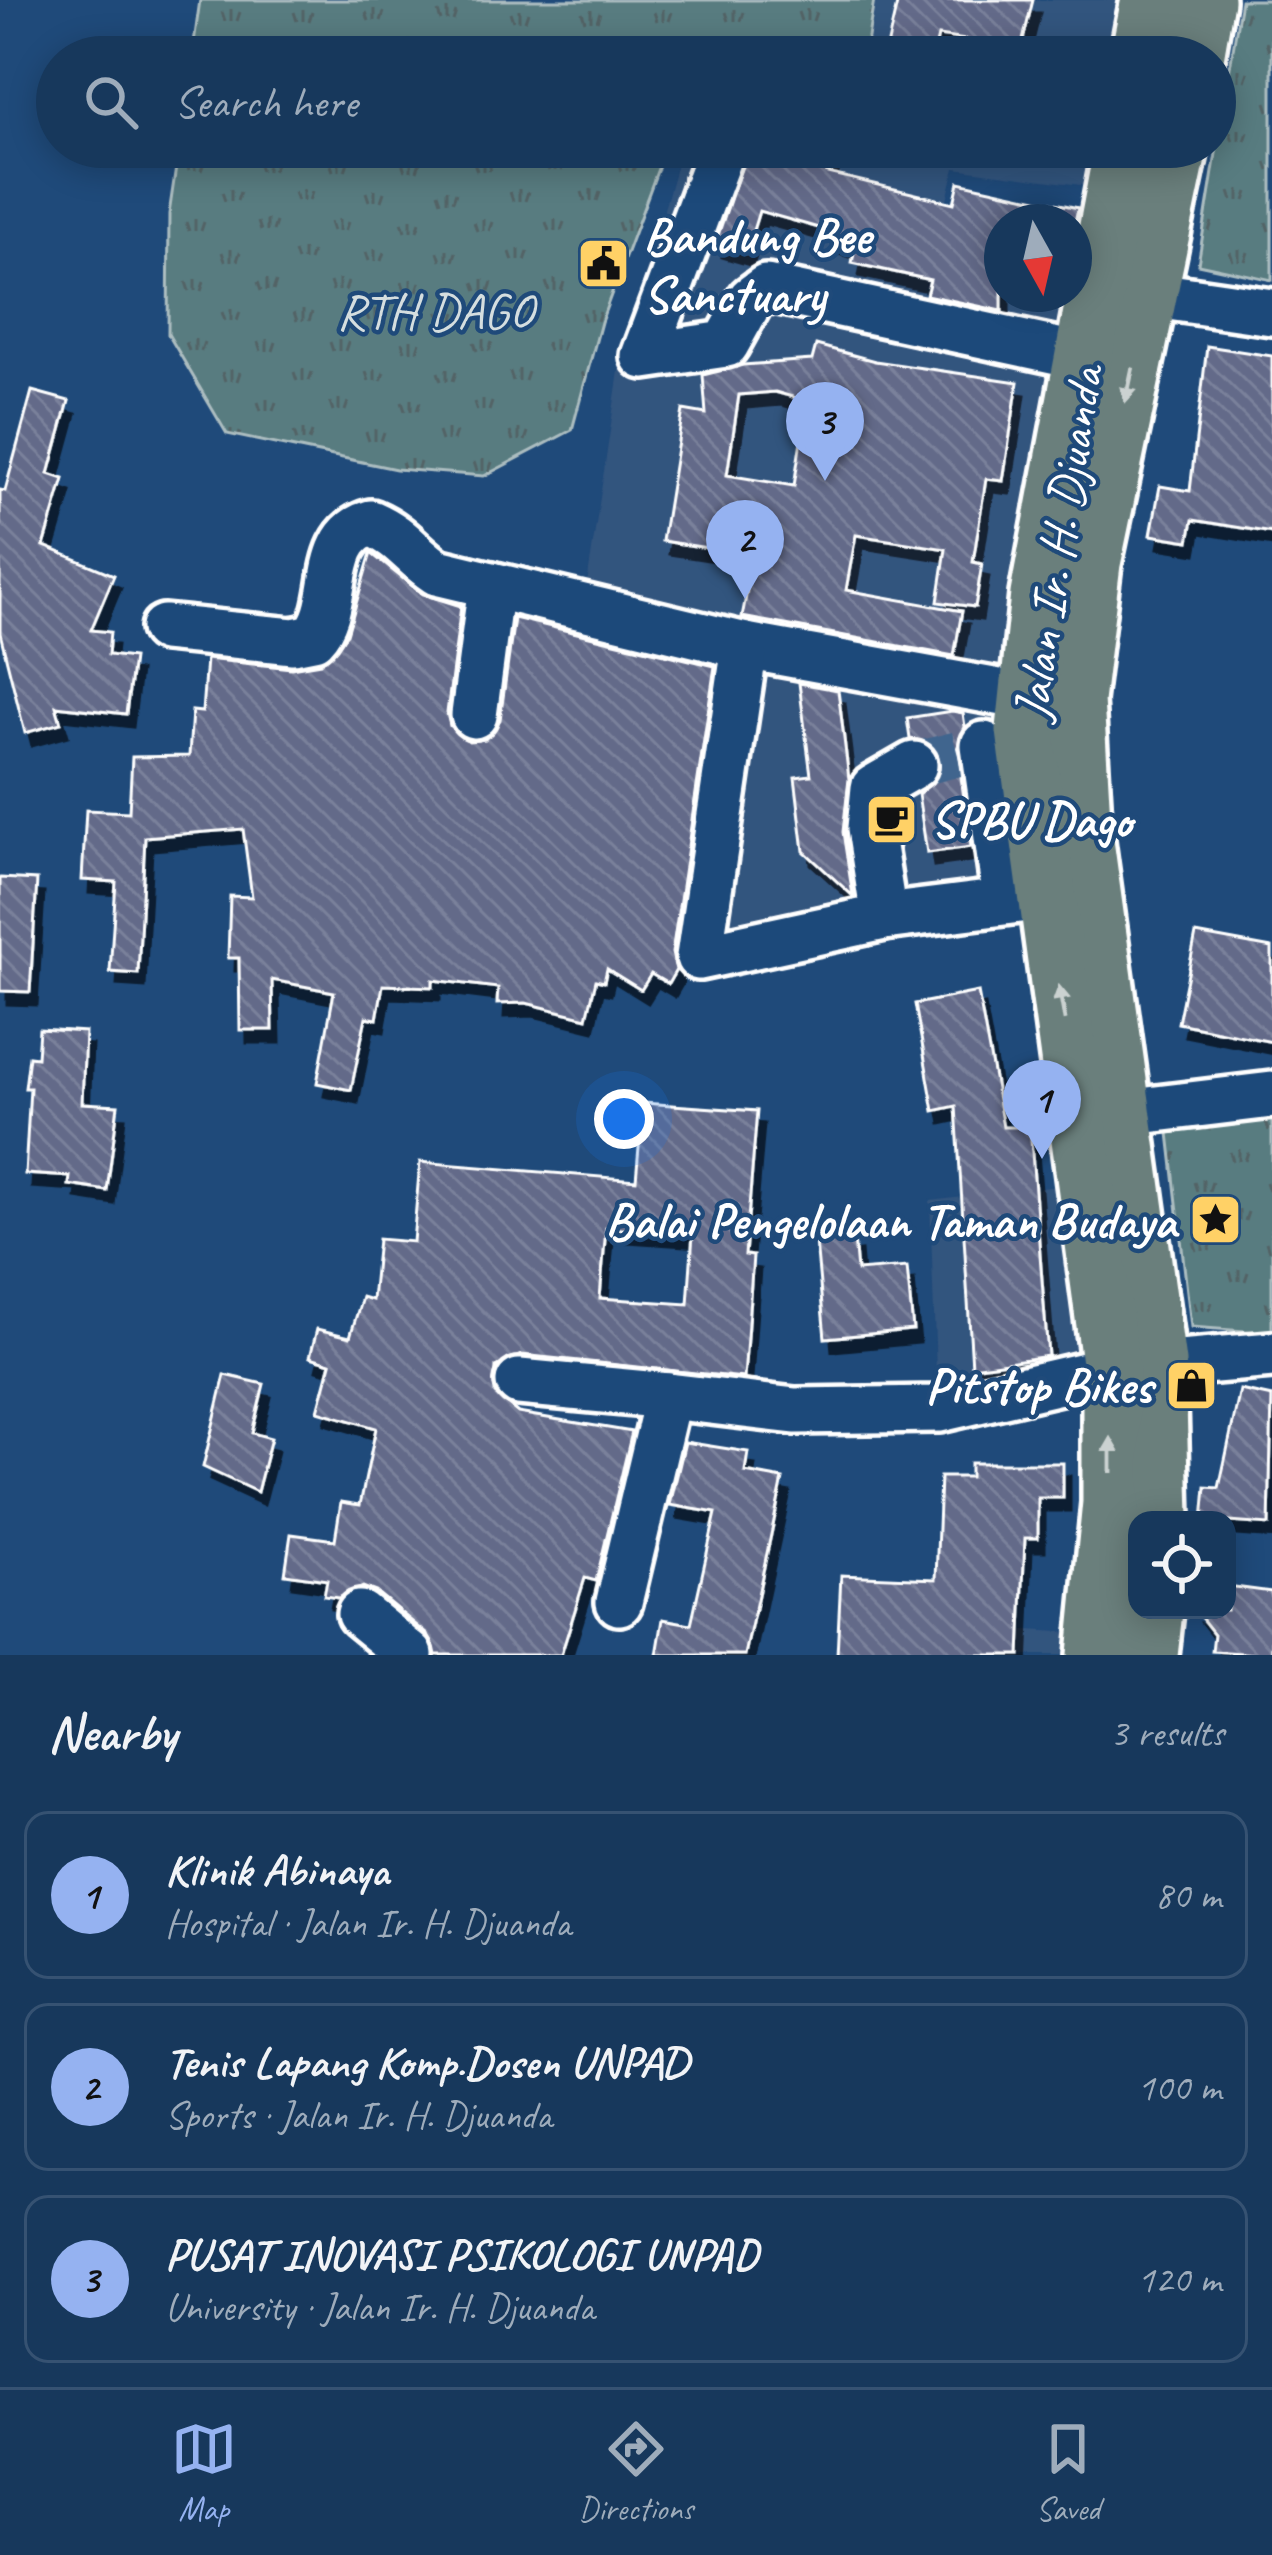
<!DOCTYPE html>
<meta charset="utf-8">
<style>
:root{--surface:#17385c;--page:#203f62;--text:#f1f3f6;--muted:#9eacbb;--line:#365272;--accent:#95b2f1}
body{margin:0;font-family:Caveat,sans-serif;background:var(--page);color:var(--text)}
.controls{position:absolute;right:36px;bottom:36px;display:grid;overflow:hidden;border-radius:24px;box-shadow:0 6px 30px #0003}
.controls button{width:108px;height:108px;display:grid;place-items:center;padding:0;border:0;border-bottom:3px solid var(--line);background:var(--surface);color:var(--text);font:60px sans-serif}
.compass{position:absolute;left:984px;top:204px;width:108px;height:108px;border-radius:50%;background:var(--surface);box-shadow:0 6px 30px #0003;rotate:172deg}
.you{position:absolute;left:624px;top:1119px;width:42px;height:42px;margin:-30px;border:9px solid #fff;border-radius:50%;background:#1a73e8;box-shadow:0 0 0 18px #1a73e833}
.badge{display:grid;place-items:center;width:78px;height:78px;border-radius:50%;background:var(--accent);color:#111;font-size:39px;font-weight:700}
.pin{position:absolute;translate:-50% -99px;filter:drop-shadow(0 3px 6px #0008)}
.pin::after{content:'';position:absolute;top:63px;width:42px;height:36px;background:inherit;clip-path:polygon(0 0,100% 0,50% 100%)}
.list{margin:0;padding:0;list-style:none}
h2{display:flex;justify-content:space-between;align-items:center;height:156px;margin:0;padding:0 48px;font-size:51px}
h2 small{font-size:39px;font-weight:400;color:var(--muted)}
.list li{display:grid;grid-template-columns:78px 1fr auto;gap:36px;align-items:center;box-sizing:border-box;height:168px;margin:0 24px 24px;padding:0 24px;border:3px solid var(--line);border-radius:24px}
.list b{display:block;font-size:45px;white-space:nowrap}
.list p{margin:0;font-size:39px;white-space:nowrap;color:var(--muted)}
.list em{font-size:39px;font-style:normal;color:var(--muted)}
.icon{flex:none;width:66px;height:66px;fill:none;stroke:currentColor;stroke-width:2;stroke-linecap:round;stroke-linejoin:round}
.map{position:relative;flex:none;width:1272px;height:1655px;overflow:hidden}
.search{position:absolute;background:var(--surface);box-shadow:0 6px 30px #0003;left:36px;right:36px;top:36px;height:132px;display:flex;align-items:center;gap:30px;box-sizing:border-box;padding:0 42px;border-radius:66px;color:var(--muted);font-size:45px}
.sheet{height:732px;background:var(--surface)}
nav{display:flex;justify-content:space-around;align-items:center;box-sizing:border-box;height:168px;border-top:3px solid var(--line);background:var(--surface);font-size:33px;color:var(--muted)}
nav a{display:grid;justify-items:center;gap:6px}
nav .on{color:var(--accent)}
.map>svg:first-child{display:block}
</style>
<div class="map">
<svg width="1272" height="1655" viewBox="0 0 1272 1655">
<defs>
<pattern id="grass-tufts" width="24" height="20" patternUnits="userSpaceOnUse" patternTransform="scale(3)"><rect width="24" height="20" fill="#587b80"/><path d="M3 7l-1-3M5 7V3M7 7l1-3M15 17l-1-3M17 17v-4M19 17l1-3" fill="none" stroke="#526466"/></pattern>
<pattern id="building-back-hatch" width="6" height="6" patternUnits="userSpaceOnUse" patternTransform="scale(3)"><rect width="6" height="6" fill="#636b89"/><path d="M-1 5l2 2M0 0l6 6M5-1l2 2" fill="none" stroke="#7a819b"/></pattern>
<filter id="shadow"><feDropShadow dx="7" dy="13" stdDeviation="0" flood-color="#0009"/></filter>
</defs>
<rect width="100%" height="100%" fill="#1f4a7a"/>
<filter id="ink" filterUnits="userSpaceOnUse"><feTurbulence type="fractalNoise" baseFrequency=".00833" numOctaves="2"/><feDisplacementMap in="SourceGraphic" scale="24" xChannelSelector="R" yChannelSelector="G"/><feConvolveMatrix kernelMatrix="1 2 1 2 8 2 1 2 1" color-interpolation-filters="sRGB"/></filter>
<g filter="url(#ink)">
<g fill="#33547e">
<polygon points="861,0 1131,0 1122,57 859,57"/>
<polygon points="682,147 1109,147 1103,188 955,168 920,306 939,238 1002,294 1074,294 1008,686 584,604 621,358"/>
<polygon points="751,665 1007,709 1034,915 714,951"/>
<polygon points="1074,1184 1097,1361 937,1400 930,1201"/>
<polygon points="931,1624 1076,1633 1075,1655 929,1655"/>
</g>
<g fill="url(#grass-tufts)" stroke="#acbdc0" stroke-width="3">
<polygon points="200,0 874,0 866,50 859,57 768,53 762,57 192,57"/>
<polygon points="1241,0 1272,0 1272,280 1198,264"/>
<polygon points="179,147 666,147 601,322 572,430 484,476 396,469 227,434 168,334 169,214"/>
<polygon points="1272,1103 1272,1333 1191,1327 1167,1115"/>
</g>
<g fill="url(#building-back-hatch)" stroke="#fff" stroke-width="3" fill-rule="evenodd" filter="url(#shadow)">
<polygon points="898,0 1033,0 1021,48 938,36 933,57 887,47"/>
<polygon points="748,147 783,147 831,160 827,173 954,203 959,182 1078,208 1075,222 1002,222 1002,311 926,295 930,280 852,263 855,247 831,241 833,232 759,211 746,253 715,244"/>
<path d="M816,345L875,361L1018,382L1003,481L986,479L973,562L982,564L975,607L938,602L946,549L856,535L846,590L962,611L954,656L742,617L754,555L662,541L683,410L706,414L703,375L743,365L812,360ZM775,392L807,401L794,486L727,475L739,395Z"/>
<polygon points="1207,346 1272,356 1272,533 1193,520 1189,541 1151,535 1160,486 1190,491"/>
<polygon points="32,391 69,401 49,474 64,479 44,546 114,575 91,630 110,632 108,655 133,658 126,714 56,706 61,723 25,733 0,633 0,490 5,491"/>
<polygon points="371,553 422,594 461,606 447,713 450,726 469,741 485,739 500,720 514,618 715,666 672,953 676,970 668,984 651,974 641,990 607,969 604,982 596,980 587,1018 526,1003 497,1004 498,988 433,980 433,987 383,985 377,1019 366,1017 351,1090 317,1083 334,992 272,980 273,1030 240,1030 239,958 228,958 230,896 252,897 243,829 145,837 138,974 110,972 116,882 82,880 86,810 129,812 132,757 189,756 192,711 202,712 206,659 291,668 320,663 347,634"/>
<polygon points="799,683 838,690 849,779 843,832 853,896 804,851 795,777 811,775"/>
<polygon points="952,711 963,713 965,727 957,749 971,847 927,853 918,794 937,779 941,764 928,742 910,739 907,718"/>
<polygon points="0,878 37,880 30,992 0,991"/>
<polygon points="1196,934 1272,948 1272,1042 1178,1023"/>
<polygon points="978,992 1003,1127 1030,1127 1048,1356 972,1367 956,1106 934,1111 915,1004"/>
<polygon points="39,1029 85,1032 82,1103 118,1105 107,1191 69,1185 70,1177 25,1174 30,1088 25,1088 29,1056 37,1057"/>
<path d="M643,1103L757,1111L745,1255L753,1256L744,1378L522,1355L496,1367L495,1394L518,1413L632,1432L596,1581L585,1578L561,1655H436L428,1635L376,1592L363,1587L338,1598L324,1596L327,1580L285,1574L291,1534L335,1540L341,1502L360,1505L376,1428L318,1411L331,1363L310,1357L317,1329L350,1337L362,1297L372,1300L378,1239L413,1242L420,1162L636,1180ZM606,1228L693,1234L688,1304L600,1298Z"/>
<polygon points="854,1238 857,1271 907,1267 913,1330 825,1338 816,1242"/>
<polygon points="225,1375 264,1384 252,1433 271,1438 257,1492 203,1467"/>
<polygon points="1240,1390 1272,1397 1269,1525 1203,1520 1206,1487 1219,1488"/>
<polygon points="685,1442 748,1452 745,1472 783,1479 745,1655 657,1655 663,1619 691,1624 716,1513 670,1505"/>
<polygon points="970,1463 1063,1463 1063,1498 1038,1498 1038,1538 1025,1538 1020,1655 837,1655 841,1575 936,1579 940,1477 970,1477"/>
<polygon points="1227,1586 1272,1592 1272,1655 1212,1651 1214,1634 1195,1610 1227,1610"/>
</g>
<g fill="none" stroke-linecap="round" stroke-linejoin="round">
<polyline stroke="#41658e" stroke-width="45" stroke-dasharray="45 22" stroke-linecap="butt" points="914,765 968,751"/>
<defs>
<g id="minor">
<polyline points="722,147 644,356 726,344 751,299 766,288 1085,357"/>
<polyline points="1148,294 1272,312"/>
<path d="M164,628L293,641L313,637C343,607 319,537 371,523C403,537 410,554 437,572L745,646L1026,697"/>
<polyline points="745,646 699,957 884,917 1044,897"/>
<polyline points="474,715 491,585"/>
<polyline points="984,745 1006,901"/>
<polyline points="884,917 870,828 874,788 914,765"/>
<polyline points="1090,1117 1272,1095"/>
<polyline points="519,1382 668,1396"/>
<polyline points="619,1602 668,1396 795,1411 939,1409 1111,1369 1272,1355"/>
<polyline points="360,1614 410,1655"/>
</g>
<g id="major">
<polyline points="1139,57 1150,0"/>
<polyline points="1195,57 1205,0"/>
<polyline points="1161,1520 1157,1363 1082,820 1075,700 1092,563 1179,147"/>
<polyline points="1096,1655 1111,1503 1111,1369 1025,730 1039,595 1123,147"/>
<polyline points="1149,1655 1154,1610"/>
</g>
</defs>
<use href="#minor" stroke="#fff" stroke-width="54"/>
<use href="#major" stroke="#fff" stroke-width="66"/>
<use href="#minor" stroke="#1f4a7a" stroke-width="45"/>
<use href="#major" stroke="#6a7f7c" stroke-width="57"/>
</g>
<defs><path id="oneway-solid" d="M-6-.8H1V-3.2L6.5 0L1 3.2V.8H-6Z" transform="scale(3)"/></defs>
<g fill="#cbd2d1">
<use href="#oneway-solid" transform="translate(1129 385) rotate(102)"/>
<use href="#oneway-solid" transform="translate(1062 1003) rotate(-100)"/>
<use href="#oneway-solid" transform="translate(1111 1455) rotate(-90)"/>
</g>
</g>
<defs>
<symbol id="civic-square" viewBox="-11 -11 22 22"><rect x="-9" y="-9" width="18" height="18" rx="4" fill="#ffd166" stroke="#1f4a7a"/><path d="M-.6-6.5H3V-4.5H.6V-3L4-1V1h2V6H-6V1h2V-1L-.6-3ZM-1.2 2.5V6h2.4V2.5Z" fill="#111"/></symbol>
<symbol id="cafe-square" viewBox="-11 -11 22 22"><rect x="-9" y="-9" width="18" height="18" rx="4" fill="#ffd166" stroke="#1f4a7a"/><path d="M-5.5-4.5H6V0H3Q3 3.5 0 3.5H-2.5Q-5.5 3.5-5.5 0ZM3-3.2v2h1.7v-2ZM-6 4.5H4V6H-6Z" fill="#111"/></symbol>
<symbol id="sight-square" viewBox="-11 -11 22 22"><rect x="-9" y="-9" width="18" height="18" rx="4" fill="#ffd166" stroke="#1f4a7a"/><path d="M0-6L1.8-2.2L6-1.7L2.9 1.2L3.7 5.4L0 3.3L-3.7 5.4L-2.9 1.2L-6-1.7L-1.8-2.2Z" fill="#111"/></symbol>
<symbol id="shop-square" viewBox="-11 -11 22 22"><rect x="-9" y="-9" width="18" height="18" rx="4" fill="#ffd166" stroke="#1f4a7a"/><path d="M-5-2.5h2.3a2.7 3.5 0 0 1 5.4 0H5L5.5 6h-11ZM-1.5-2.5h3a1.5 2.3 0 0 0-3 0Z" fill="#111"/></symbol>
</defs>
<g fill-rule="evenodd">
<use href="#civic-square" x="574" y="234" width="59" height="59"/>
<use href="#cafe-square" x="862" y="790" width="59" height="59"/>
<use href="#sight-square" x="1186" y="1190" width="59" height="59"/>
<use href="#shop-square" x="1162" y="1356" width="59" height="59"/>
</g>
<g text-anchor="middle" stroke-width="9" stroke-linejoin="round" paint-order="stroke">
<g font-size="51" font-weight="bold" fill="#fff" stroke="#1f4a7a" text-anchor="start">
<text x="643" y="253">Bandung Bee<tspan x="643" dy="59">Sanctuary</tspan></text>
<text x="930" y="837">SPBU Dago</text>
<text x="1176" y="1238" text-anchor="end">Balai Pengelolaan Taman Budaya</text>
<text x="1152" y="1403" text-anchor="end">Pitstop Bikes</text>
</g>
<g font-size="51" fill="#d5dedf" stroke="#1f4a7a">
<text x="435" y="328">RTH DAGO</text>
</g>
<g font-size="51" fill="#fff" stroke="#1f4a7a">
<text transform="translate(1057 543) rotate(-81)" y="18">Jalan Ir. H. Djuanda</text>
</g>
</g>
</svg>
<div class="controls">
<button><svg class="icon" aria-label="locate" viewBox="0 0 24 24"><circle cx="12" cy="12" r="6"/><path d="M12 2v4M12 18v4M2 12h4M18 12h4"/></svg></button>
</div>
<svg class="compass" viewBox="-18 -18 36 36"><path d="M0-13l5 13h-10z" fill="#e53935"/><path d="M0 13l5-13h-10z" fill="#9eacbb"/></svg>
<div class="you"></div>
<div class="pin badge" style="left:1042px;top:1159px">1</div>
<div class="pin badge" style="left:745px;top:599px">2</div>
<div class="pin badge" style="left:825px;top:481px">3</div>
<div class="search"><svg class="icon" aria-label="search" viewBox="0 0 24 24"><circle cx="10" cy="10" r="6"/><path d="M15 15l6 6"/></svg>Search here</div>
</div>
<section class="sheet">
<h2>Nearby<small>3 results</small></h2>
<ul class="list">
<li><span class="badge">1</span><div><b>Klinik Abinaya</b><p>Hospital · Jalan Ir. H. Djuanda</p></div><em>80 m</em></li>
<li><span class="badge">2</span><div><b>Tenis Lapang Komp.Dosen UNPAD</b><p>Sports · Jalan Ir. H. Djuanda</p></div><em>100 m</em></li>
<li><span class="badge">3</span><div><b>PUSAT INOVASI PSIKOLOGI UNPAD</b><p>University · Jalan Ir. H. Djuanda</p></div><em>120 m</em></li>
</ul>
</section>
<nav>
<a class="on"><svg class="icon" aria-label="map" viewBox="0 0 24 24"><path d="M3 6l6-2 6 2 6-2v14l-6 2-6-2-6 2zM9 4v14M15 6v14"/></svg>Map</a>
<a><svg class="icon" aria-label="directions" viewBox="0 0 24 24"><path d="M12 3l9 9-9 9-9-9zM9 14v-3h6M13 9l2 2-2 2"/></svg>Directions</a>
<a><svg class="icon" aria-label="saved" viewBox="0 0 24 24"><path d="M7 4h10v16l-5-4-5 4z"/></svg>Saved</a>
</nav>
